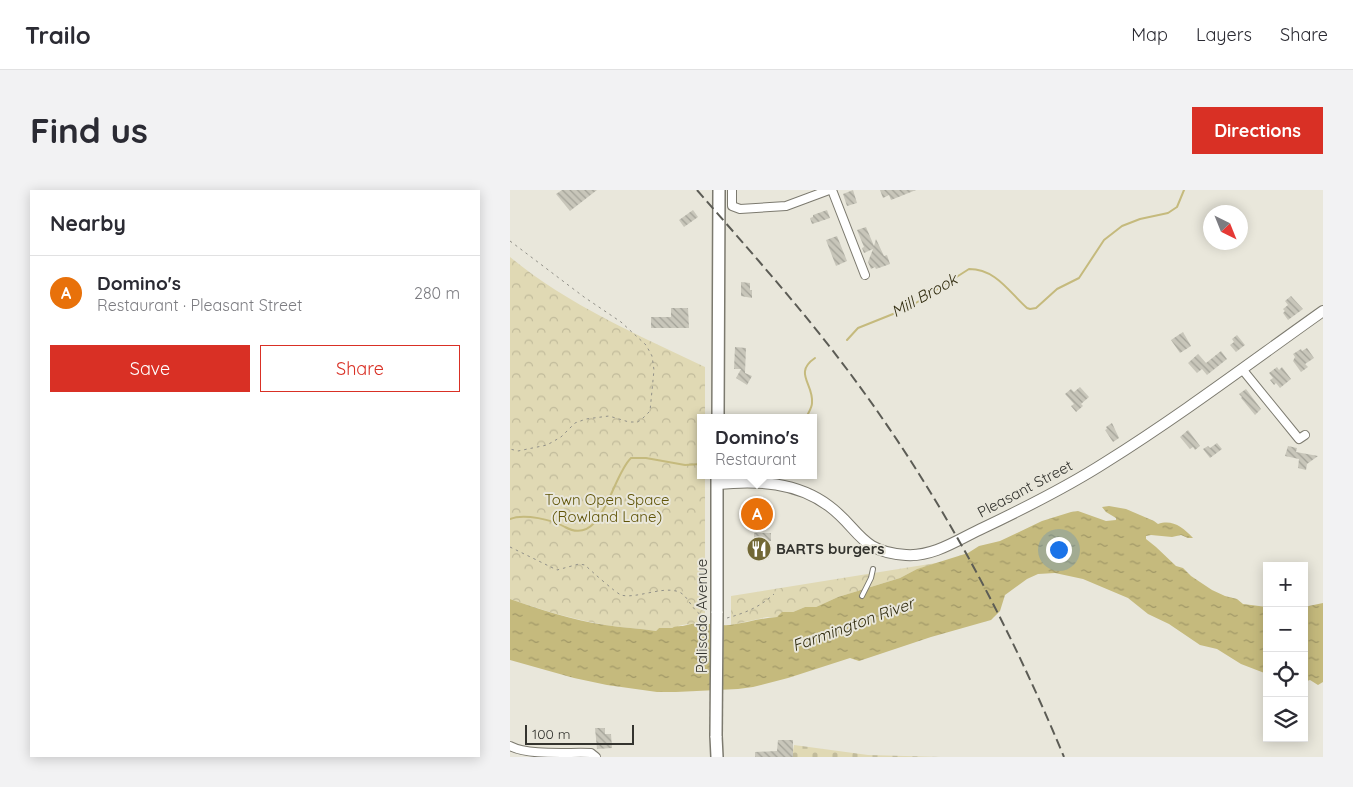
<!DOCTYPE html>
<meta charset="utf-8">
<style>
:root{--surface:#fff;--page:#f2f2f3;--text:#2b2b33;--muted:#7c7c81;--line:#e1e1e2;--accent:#d93025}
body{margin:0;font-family:Quicksand,sans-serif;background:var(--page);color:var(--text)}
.controls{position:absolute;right:15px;bottom:15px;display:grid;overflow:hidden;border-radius:0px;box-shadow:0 2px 12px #0003}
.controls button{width:45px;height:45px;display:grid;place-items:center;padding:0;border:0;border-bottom:1px solid var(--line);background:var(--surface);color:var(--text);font:25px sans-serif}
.compass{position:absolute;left:693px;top:15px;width:45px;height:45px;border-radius:50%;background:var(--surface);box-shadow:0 2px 12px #0003;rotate:137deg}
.scale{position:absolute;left:15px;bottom:12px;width:109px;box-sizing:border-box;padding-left:5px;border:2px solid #34342f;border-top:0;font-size:14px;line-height:18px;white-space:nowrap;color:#34342f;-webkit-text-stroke:4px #e9e7db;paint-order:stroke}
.you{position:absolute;left:548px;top:359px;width:18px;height:18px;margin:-12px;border:4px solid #fff;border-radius:50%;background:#1a73e8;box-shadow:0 0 0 8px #1a73e833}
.badge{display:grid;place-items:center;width:32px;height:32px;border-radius:50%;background:var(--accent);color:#fff;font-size:16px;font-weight:700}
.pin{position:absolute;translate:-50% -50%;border:2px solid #fff;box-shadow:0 1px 5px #0006}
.popup{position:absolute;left:187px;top:224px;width:120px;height:65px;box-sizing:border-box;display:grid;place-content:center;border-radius:0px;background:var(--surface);filter:drop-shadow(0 1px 4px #0005);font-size:16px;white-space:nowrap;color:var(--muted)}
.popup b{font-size:19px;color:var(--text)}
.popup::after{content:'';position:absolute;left:50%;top:100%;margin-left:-10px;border:10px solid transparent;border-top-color:var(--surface)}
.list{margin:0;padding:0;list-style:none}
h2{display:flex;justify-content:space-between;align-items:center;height:65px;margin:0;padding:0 20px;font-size:21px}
h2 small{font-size:16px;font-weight:400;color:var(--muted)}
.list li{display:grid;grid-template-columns:32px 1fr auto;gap:15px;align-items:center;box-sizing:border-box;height:75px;padding:0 20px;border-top:1px solid var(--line)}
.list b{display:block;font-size:19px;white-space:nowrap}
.list p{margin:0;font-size:16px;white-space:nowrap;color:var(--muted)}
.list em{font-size:16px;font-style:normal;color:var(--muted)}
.actions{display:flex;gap:10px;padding:15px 20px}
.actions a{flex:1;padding:11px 0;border:1px solid var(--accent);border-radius:0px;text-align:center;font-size:18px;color:var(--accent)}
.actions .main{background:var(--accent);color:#fff}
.icon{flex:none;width:28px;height:28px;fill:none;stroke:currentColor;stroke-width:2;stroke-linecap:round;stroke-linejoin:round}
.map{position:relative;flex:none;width:813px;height:567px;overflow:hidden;border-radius:0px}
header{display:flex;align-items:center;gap:30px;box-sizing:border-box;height:70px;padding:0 25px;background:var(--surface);border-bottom:1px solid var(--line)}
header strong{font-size:24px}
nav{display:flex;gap:28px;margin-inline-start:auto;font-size:18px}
.intro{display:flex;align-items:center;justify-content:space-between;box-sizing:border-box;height:120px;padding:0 30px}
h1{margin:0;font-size:35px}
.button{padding:12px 22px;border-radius:0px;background:var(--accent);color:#fff;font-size:18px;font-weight:700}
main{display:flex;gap:30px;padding:0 30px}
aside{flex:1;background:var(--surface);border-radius:0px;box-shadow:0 2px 12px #0003}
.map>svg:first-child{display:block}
</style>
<header>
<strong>Trailo</strong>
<nav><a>Map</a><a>Layers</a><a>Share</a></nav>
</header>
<div class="intro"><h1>Find us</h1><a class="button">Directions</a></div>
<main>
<aside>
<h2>Nearby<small></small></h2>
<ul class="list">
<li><span class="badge" style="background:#e8710a">A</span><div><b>Domino's</b><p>Restaurant · Pleasant Street</p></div><em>280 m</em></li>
</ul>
<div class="actions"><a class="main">Save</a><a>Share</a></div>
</aside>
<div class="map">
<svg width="813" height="567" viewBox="0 0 813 567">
<defs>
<pattern id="cemetery-stones" width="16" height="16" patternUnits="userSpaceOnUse" patternTransform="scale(1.25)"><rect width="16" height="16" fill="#e0d9b4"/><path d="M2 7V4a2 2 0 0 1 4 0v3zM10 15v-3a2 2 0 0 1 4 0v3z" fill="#c1bb9b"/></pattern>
<pattern id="park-crowns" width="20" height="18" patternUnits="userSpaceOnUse" patternTransform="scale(1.25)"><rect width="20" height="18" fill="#e0d9b4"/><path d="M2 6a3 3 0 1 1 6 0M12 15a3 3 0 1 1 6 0" fill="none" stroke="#c1bb9b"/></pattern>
<pattern id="water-ripples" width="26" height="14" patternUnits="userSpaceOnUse" patternTransform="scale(1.25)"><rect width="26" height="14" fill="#c5ba7d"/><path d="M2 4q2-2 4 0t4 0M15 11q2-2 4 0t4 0" fill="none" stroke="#a19867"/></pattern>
<pattern id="building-back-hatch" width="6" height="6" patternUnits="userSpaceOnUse" patternTransform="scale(1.25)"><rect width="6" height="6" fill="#c8c6ba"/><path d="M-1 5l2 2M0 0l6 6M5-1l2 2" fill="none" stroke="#a3a298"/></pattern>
</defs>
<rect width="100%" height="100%" fill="#e9e7db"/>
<polygon fill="url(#cemetery-stones)" points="284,555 358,565 431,567 282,567"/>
<g fill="url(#park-crowns)">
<path d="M0,67C58,115 128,145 195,177V228H191V285H195V434C187,433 169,434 162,438H149L146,441C129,438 112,438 95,435C63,429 31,420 0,409Z"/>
<polygon points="432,372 407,379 390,388 328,407 306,417 295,417 283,422 274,422 267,427 257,427 221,435 221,406"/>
</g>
<g fill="url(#water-ripples)">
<path d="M599,316L616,319L644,331L648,334C662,329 673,337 683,348H678L671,345L662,347L641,345L636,346V349L646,357L666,376L673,378L681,386L702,400L715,406L727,409L733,414L757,417V484L731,474L707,459L690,455L659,434L638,424L618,408L573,389L545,383L528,384L517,389L495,405L490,421L481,430L421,447L349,471L340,468L278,488L243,497L228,499L166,502H147L97,495L64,488L0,470V409C31,420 63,430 95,435C112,438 129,438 146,441L149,438H162C167,435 171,437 177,435C190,431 206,436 220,435C236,433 251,428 267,427L272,422H283L295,417H306L328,407L390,388L407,379L458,363L469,356L490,351L532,331L561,322L568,321L596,331L606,330V328L596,322L592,317Z"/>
<polygon points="813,413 813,492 808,495 800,490 794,492 794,417"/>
</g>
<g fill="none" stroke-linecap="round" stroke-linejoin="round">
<g stroke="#c5ba7d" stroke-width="2">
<path d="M337,150L348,138L398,118L459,79C486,79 499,102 517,118L520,119L526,118L547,99L569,88L594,50L612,36L630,29L658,23L667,17L674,0"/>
<path d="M296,228C298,223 302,218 302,213C304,194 283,183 305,168"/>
<path d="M0,329C14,323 43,330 55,337C93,358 101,287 121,268H136L175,275L191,274"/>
</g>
</g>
<g fill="url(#building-back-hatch)">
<polygon points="52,0 87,0 60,21 46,4"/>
<polygon points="343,0 347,13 337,16 333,4"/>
<polygon points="370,0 406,0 381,10 379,5 373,8"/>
<polygon points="183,20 188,27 174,37 169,30"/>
<polygon points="317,20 320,28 302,34 300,28 303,27 303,25"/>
<polygon points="356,37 364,56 366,49 374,66 377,65 380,74 366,79 365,77 361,79 358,72 363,59 354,63 352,58 354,57 347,40"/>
<polygon points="327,46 337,71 326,76 316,50"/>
<polygon points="231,92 240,93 240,100 242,100 242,108 231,106"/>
<polygon points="781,106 793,119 778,130 773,123 775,121 773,119 778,115 775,111"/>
<polygon points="161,118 178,118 179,138 141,138 141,127 161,127"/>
<polygon points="673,142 681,156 670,163 661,150"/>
<polygon points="727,145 735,155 726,162 720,155 724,152 722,149"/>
<polygon points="225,157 236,158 235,183 242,186 237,195 226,188 231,179 224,179"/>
<polygon points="797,158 804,168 795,174 798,177 791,182 783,171 785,167 783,164 791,159 792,161"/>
<polygon points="711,161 717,169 697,185 692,179 687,183 678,173 688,164 696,173"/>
<polygon points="767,177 769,180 772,177 781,189 770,198 766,193 764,195 760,190 763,188 759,183"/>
<polygon points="570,197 579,207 571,214 573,216 566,222 561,216 564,214 555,204 561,199 564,202"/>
<polygon points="736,199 751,219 745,225 731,208 732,207 729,204"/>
<polygon points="602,233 609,248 603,252 595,240 597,239 596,237"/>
<polygon points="678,240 690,256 685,260 683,257 680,259 670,247"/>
<polygon points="707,253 712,259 700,268 693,259 698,256 700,258"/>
<polygon points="778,256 787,258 786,262 808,266 797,274 796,280 788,278 789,269 775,266"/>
<rect x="242" y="321" width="18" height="11"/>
<polygon points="244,343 261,343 261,351 259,351 259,368 244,368"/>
<polygon points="85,538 95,538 95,544 101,544 102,558 87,559"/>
<polygon points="268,550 283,550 283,567 245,567 245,562 267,561"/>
</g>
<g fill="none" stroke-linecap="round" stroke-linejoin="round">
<defs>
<polyline id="service" points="352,406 361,388 363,379"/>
<g id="minor">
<polyline points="222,0 222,16 230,19 276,16 319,0"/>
<polyline points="322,0 355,85"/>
<polyline points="732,179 789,249 795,245"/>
<path d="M0,556C19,566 59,562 81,563L86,567"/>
</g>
<path id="tertiary" d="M208,294C247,290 287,292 319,316C350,339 349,362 396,365C424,367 449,349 473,338C515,318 557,297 596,272C671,225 741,172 813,121"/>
<g id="secondary">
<polyline points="208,228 209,0"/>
<polyline points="207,423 207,285"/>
<polyline points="206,546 207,567"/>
</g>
</defs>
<use href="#service" stroke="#7c7a6f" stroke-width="6"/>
<use href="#minor" stroke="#7c7a6f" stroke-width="10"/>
<use href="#tertiary" stroke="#7c7a6f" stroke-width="12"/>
<use href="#secondary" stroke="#7c7a6f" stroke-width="14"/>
<g stroke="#919088" stroke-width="1" stroke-dasharray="2.5 4" stroke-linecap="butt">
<polyline points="0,51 74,107 111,132 136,155 142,166 144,180 140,221 131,230 127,232 119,232 99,226 76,229 65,233 51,247 37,255 8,261 0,259"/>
<path d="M0,357L47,380L69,374L75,375C80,380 106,403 111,405C125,409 150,397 166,401C179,403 181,424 198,428"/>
<path d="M217,428C235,423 250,417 264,404"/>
</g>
<use href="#service" stroke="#fff" stroke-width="4"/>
<use href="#minor" stroke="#fff" stroke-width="8"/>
<use href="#tertiary" stroke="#fff" stroke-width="10"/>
<use href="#secondary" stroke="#fff" stroke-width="11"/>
<path stroke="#5c5c55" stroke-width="2" stroke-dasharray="10 5" stroke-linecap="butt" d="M187,0C239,60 292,119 339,182C428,301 497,430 554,567"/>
<defs>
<polyline id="secondary-bridge" points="206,546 207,423"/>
</defs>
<use href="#secondary-bridge" stroke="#7c7a6f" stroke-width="14" stroke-linecap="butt"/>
<use href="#secondary-bridge" stroke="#fff" stroke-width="11"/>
</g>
<defs>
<symbol id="restaurant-disc" viewBox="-11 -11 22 22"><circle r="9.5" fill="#726835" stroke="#e9e7db"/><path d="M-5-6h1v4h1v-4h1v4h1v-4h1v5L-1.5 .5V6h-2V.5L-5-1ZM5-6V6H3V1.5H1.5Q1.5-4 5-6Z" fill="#fff"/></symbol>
</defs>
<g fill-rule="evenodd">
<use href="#restaurant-disc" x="235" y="345" width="28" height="28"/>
</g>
<g text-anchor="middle" stroke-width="4" stroke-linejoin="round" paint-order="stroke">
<g font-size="15" fill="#34342f" stroke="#e9e7db">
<text transform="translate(515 299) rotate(-28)" y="5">Pleasant Street</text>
<text transform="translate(192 426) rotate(-90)" y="5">Palisado Avenue</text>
</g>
<g font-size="15" fill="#615509" stroke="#e9e7db">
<text x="97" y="315">Town Open Space<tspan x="97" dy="17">(Rowland Lane)</tspan></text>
</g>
<g font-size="15" font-weight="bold" fill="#34342f" stroke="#e9e7db" text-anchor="start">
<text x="266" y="364">BARTS burgers</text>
</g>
<g font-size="16" font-style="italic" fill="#312c0f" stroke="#e9e7db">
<text transform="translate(414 105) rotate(-29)" y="6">Mill Brook</text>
<text transform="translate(343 434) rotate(-20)" y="6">Farmington River</text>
</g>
</g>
</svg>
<div class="controls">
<button>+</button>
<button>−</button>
<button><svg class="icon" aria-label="locate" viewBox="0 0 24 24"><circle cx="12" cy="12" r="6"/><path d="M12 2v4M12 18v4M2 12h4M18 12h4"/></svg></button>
<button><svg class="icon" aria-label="layers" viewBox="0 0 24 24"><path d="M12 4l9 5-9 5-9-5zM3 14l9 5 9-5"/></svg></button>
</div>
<svg class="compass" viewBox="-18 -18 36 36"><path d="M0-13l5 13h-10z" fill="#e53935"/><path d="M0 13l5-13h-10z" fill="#7c7c81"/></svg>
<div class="scale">100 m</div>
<div class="you"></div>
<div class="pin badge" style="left:247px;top:324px;background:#e8710a">A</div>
<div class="popup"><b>Domino's</b>Restaurant</div>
</div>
</main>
